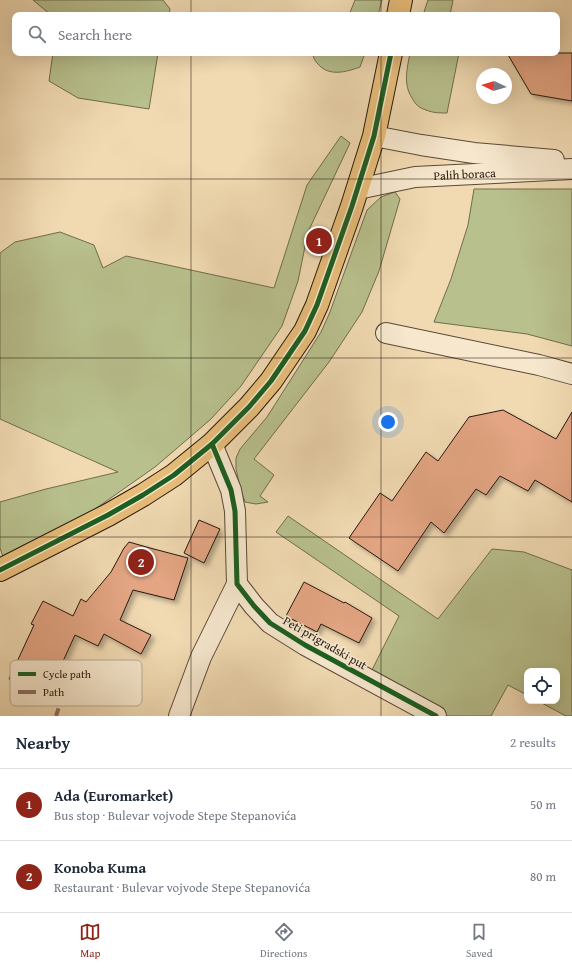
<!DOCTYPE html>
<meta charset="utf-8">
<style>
:root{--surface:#fff;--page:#f2f2f3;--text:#1f2937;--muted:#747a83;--line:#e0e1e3;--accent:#8f2418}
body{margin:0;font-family:"Gentium Book Plus",serif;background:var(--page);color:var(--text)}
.controls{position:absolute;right:12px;bottom:12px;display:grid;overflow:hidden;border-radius:8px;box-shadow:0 4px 16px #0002}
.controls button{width:36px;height:36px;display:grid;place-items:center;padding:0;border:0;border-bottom:1px solid var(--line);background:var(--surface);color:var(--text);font:20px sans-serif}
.compass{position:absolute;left:476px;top:68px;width:36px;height:36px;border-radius:50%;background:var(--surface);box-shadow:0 4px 16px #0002;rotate:274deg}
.you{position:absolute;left:388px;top:422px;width:14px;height:14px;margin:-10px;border:3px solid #fff;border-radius:50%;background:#1a73e8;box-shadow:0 0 0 6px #1a73e833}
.badge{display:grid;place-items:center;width:26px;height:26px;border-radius:50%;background:var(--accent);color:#fff;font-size:13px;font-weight:700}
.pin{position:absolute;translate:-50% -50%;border:2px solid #fff;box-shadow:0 1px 4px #0006}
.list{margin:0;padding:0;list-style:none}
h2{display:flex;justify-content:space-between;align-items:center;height:52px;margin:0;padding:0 16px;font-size:17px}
h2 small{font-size:13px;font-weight:400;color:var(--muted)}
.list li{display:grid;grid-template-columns:26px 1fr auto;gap:12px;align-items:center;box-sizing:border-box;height:72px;padding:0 16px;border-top:1px solid var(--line)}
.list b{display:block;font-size:15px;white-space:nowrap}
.list p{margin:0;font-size:13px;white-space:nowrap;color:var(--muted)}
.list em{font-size:13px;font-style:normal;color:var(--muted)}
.icon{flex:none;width:22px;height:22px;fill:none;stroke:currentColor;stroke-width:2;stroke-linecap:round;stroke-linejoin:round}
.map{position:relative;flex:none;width:572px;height:716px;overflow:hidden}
.search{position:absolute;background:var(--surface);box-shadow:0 4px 16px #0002;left:12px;right:12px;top:12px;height:44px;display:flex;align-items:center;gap:10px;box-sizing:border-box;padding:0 14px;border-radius:8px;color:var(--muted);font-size:15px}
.sheet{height:196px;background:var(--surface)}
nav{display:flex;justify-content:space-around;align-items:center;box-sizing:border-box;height:56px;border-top:1px solid var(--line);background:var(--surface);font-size:11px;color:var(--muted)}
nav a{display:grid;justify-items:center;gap:2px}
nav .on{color:var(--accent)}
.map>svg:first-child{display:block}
</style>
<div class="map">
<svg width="572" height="716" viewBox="0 0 572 716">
<defs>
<filter id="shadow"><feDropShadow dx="3.5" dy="3.5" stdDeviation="2" flood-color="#0004"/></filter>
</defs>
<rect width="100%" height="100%" fill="#f1dab2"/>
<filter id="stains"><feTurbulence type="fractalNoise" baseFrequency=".005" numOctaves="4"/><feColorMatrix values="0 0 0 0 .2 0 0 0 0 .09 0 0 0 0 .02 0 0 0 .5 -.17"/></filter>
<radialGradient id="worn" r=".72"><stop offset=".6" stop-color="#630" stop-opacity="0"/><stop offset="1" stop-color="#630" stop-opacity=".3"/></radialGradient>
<g fill="#b8c08d" stroke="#706c4e">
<polygon points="33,0 163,0 170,9 169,15 51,15"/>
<polygon points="355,0 382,0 378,15 349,15"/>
<polygon points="428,0 453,0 450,15 423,15"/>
<polygon points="53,53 158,53 149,109 78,98 49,81"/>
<path d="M313,53H365L360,67C346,72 329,77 318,64C315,61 313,58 313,53Z"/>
<path d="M410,53H459L447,113C440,113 433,113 426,110C419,108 415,104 412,98C403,84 407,69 410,53Z"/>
<polygon points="341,136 350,143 308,232 298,281 282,326 241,386 211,419 155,467 85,516 3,557 0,548 0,502 46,489 118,472 0,419 0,253 15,242 60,232 94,245 103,268 126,256 274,288 307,185"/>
<polygon points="474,189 572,189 572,346 527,334 434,322 451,279 468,225"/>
<polygon points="395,192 400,199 379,271 362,312 329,362 254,459 274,475 260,496 268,502 256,504 245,502 240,487 236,469 236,458 240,449 267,417 321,332 330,312 367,210 381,197"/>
<polygon points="288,516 438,619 492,549 524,552 572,570 572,716 566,716 538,701 557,701 557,671 527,671 527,695 508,685 491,716 444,716 371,672 399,616 276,532"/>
</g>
<g fill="#e3a583" stroke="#27190f" filter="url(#shadow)">
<polygon points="507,53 572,53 572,101 531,94"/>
<polygon points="503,410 556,439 572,412 572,502 535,480 528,491 500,476 486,495 476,489 444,533 431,522 398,571 349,538 380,493 392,501 426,452 438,461 469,417"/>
<polygon points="199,520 220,529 204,563 184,553"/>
<polygon points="129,542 150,548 188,558 174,600 133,590 120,620 151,635 141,654 104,634 98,646 75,635 47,696 9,679 34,625 31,624 43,601 73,616 81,599 86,602 111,572 124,548"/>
<polygon points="304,582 344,603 345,602 372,618 359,643 321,624 317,632 286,616"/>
</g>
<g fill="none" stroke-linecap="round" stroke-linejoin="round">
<defs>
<g id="street">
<polyline points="374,136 421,145 474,153 554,160"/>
<path id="s1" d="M358,189L415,177L572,169"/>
<polyline points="386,333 539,365 572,374"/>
<polyline points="212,444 231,490 235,511 237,584 254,606 270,623 305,645 436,716"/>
<polyline points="179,716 201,657 237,584"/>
</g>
<g id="primary">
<polyline points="398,15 401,0"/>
<polyline points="0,570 108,515 143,495 174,475 212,444 249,407 271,381 305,331 317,305 352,206 374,136 391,53"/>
</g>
</defs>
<use href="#street" stroke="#5a4938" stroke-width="22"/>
<use href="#primary" stroke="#27190f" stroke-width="24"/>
<use href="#street" stroke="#f6e7cd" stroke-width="20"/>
<use href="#primary" stroke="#e8bd79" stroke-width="22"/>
<polyline stroke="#8d6e63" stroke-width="4" stroke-dasharray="8 4" stroke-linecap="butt" points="56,716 63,695"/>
<defs>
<g id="cycleway">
<polyline points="212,444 231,490 235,511 237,584 254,606 270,623 305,645 436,716"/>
<polyline points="0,570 108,515 143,495 174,475 212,444 249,407 271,381 305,331 317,305 352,206 374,136 391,53"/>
</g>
</defs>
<use href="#cycleway" stroke="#f6e7cd" stroke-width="8"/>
<use href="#cycleway" stroke="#1b5e20" stroke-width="5"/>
</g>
<path fill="none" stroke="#27190f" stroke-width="1" stroke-opacity="0.55" d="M191,0V15M381,0V15M191,53V716M381,53V716M0,179H572M0,358H572M0,537H572"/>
<g text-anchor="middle" stroke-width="3.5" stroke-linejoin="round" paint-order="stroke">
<g font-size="12" fill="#27190f" stroke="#f6e7cd">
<text dy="4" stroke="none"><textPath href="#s1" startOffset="108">Palih boraca</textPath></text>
<text transform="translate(325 643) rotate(30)" y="4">Peti prigradski put</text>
</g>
</g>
<rect x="10" y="660" width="132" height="46" rx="6" fill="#f6e7cd" stroke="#b8a994" stroke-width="1"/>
<rect x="18" y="672" width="18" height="4" fill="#1b5e20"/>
<rect x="18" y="690" width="18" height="4" fill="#8d6e63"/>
<g font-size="11" fill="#27190f">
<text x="43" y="678">Cycle path</text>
<text x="43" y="696">Path</text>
</g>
<rect width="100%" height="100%" filter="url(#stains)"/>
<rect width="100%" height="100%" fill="url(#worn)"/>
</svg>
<div class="controls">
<button><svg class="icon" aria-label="locate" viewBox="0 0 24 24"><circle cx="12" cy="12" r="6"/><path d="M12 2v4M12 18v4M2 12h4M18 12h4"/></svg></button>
</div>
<svg class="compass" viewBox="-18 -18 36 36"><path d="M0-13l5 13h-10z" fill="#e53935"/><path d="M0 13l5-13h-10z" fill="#747a83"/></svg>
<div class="you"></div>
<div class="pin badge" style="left:319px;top:241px">1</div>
<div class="pin badge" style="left:141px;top:562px">2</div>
<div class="search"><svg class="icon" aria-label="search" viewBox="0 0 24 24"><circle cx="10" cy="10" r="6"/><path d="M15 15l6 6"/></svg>Search here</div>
</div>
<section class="sheet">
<h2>Nearby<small>2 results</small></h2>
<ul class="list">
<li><span class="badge">1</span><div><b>Ada (Euromarket)</b><p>Bus stop · Bulevar vojvode Stepe Stepanovića</p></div><em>50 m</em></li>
<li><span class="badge">2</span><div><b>Konoba Kuma</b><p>Restaurant · Bulevar vojvode Stepe Stepanovića</p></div><em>80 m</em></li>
</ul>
</section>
<nav>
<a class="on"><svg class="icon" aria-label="map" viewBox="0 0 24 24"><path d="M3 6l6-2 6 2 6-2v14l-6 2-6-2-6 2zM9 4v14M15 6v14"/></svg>Map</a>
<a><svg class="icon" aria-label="directions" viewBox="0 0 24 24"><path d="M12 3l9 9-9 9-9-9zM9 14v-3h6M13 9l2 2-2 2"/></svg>Directions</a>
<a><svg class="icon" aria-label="saved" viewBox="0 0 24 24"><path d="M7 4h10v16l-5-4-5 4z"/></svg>Saved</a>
</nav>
